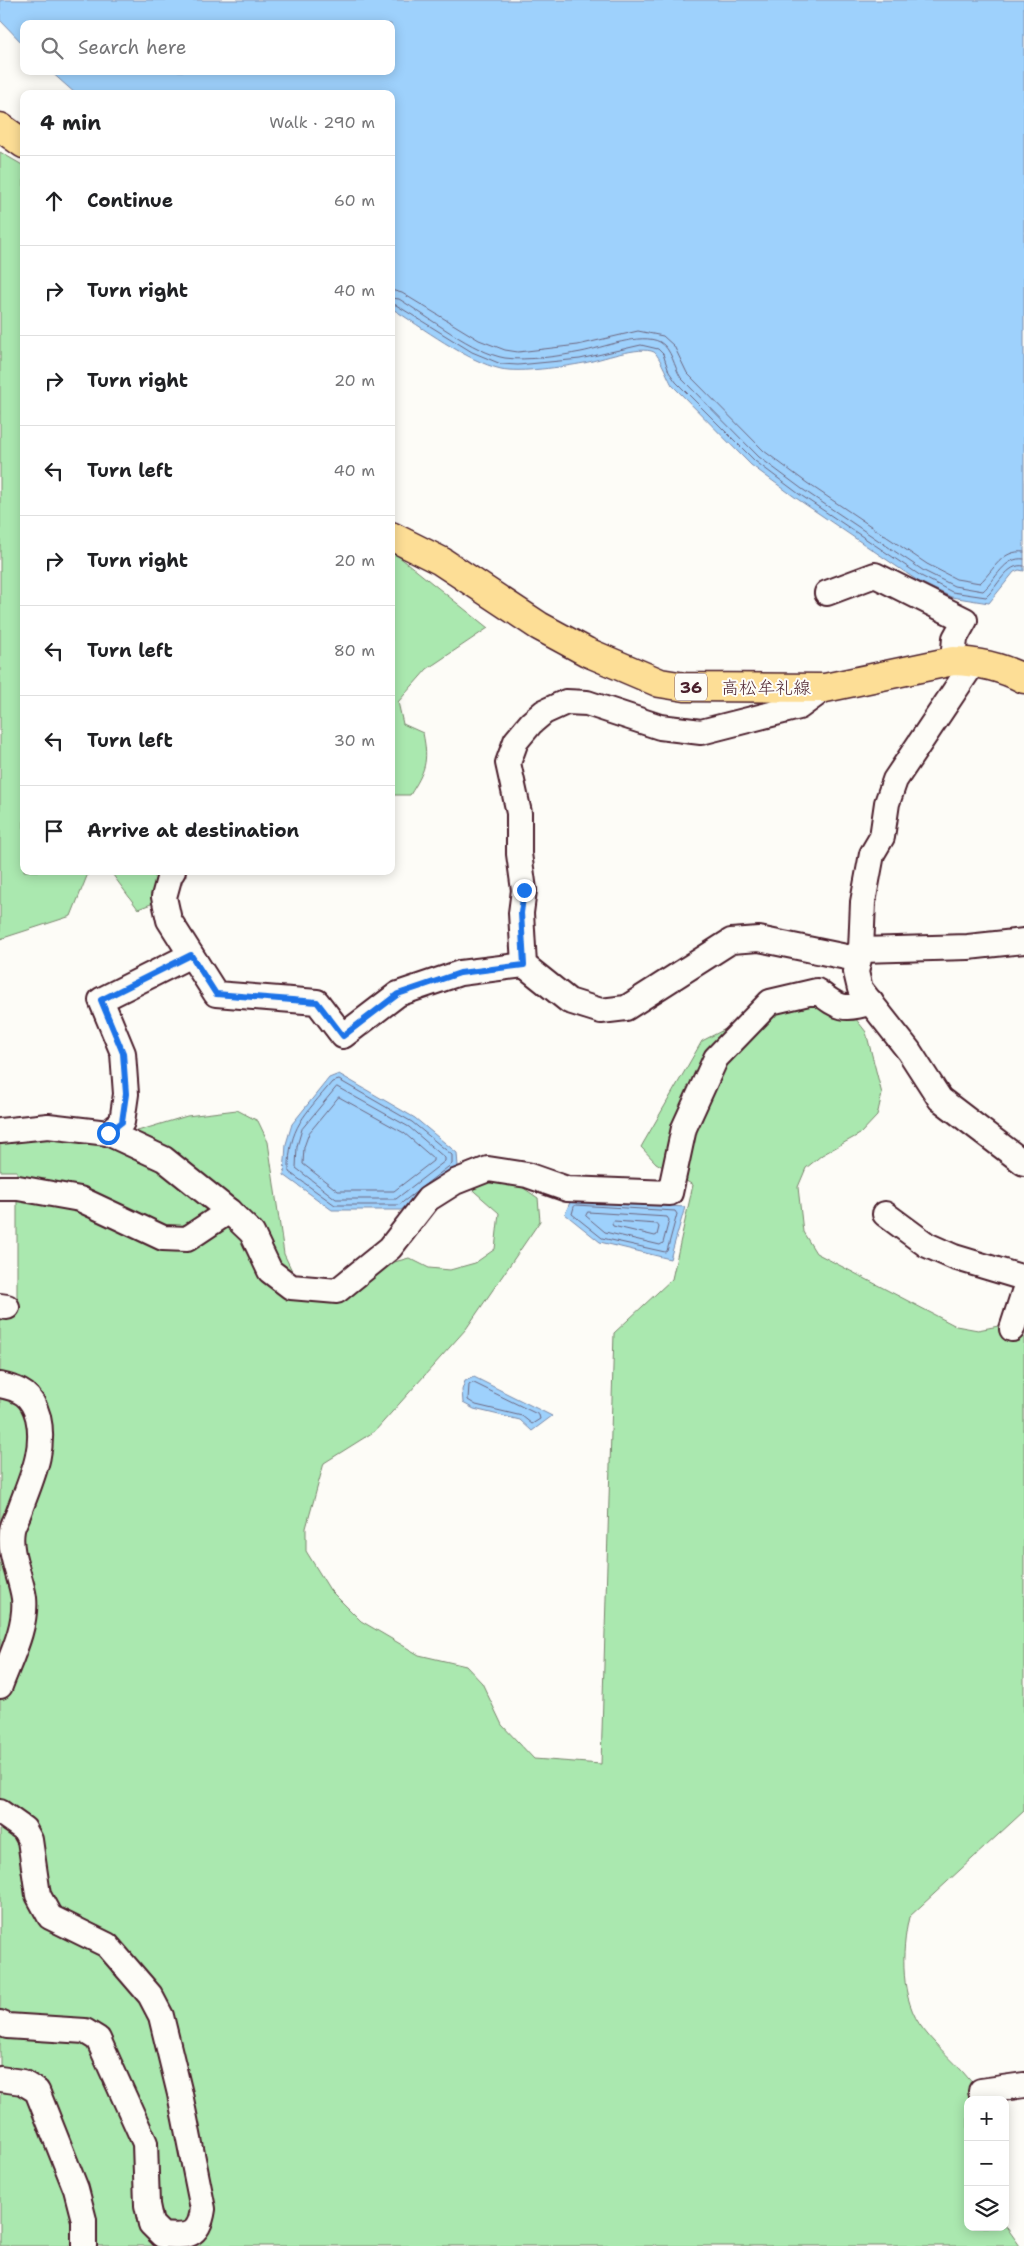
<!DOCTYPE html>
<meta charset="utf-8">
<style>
:root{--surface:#fff;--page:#f6f6f6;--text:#202124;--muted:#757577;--line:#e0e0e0}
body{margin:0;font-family:"Shantell Sans","Klee One",sans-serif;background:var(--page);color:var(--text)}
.controls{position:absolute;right:15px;bottom:15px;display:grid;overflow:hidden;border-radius:10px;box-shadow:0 2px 12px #0003}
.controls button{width:45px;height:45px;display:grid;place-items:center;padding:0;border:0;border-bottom:1px solid var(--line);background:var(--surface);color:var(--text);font:25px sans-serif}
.stop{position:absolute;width:15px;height:15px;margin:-11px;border:4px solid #1a73e8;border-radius:50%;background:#fff}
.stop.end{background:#1a73e8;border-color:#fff;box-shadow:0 1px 5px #0008}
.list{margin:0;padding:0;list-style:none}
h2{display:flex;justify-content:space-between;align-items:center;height:65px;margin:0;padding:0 20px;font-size:21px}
h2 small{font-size:16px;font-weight:400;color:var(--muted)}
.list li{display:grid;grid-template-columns:32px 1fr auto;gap:15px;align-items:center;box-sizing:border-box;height:90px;padding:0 20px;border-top:1px solid var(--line)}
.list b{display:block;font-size:19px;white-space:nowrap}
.list em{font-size:16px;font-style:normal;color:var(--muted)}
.icon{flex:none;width:28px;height:28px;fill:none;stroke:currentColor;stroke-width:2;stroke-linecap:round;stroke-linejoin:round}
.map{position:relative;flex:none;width:1024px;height:2246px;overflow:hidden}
.search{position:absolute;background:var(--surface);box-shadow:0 2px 12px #0003;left:20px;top:20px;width:375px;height:55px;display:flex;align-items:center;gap:12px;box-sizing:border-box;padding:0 18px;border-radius:10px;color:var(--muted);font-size:19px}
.panel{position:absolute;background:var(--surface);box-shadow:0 2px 12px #0003;left:20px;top:90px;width:375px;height:785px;border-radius:10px}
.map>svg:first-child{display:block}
</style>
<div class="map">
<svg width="1024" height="2246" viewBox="0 0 1024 2246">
<rect width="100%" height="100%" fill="#fdfcf7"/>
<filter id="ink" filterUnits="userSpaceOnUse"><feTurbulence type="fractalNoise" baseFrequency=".02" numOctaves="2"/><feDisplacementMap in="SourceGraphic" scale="10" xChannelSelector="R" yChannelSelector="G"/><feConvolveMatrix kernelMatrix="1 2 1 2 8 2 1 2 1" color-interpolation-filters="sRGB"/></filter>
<g filter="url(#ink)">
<g fill="#aae8af" stroke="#7a846d">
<polygon points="0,152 24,166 24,871 89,871 71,916 0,939"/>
<path d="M392,551L488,628L427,669L398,702L403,724L423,733C429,762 425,771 410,795H391Z"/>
<polygon points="110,871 166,871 159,901 138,909"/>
<path d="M809,1003L852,1014L866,1032L882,1094L877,1116L860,1134L822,1155L806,1168L798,1187L803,1232L816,1253L956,1326L978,1330L1024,1321V1811L909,1917C901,1952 900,2000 923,2029C942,2054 968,2071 983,2100H968V2227H1005V2225L1020,2246H0V1308L17,1305V1171H0V1138L121,1136L187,1116L237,1110L258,1121L268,1142L284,1254L294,1275L317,1283L409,1258L429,1268L450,1270L475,1263L495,1249L499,1213L467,1185L506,1176L538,1198L540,1221L466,1329L375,1431L324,1463L306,1528V1551L330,1590L361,1621L419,1655L466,1666L482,1683L502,1725L534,1759L601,1764L614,1333L672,1279L693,1185L656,1163L641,1147L702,1041L741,1021Z"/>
</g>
<g fill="#9ed1fc" stroke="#7c8aa8">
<path d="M0,0H1024V571L1019,570L1014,572L989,603L951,597L918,581L796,498L751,465L672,385C668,378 659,355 654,352C640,345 600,360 584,363C563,367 520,373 501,369C466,361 422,327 391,308V94H76L50,71H391V24H24V45L0,20Z"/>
<polygon points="339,1074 415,1118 457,1153 458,1166 401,1210 332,1210 284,1175 286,1144 292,1124 329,1078"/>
<polygon points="571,1200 685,1207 670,1259 600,1242 565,1214"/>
<polygon points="474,1377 552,1416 532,1431 520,1420 474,1409 463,1403 462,1390 465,1381"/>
</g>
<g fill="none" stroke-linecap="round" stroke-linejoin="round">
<g stroke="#6c667f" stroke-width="1">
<path d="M391,290L402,293L479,340L505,350L518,352L578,345L638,331L663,336L674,346L687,373L764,451L807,483L927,564L956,579L980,583C994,570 1002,549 1024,552"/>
<path d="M391,298L399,299C427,316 474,353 505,358C527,361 560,356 581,352C602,348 641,332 660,342C672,349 674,367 681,378L759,457L802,489L924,571L954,586L983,591C996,580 1004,556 1024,559"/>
<path d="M391,304L396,305L472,352L501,364L518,365L580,359L641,345L658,349L663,354L669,372L676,382L755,461L799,494L921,576L952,592L986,597C997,588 1007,562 1024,566"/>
<polygon points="337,1087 409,1127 445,1158 445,1161 396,1199 336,1199 296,1168 297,1146 302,1129"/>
<polygon points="339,1097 404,1133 433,1158 433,1161 394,1191 338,1191 303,1164 304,1147 309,1133"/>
<path d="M420,1189L399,1205H335L289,1172C288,1127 305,1115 332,1082L339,1080L412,1122L452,1155V1164L422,1187"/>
<polygon points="576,1205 675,1211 677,1214 667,1251 665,1252 602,1238 572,1214 574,1207"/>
<polygon points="588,1212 667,1217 669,1220 663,1243 660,1245 605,1232 586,1216"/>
<polygon points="614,1221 657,1224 659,1227 657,1235 655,1236 613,1226 612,1224"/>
<polygon points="474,1383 539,1415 540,1419 532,1424 522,1416 476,1405 468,1400 469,1385"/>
</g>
<defs>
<g id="minor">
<polyline points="827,593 875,575 965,620 955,638 953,661"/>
<polyline points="974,662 895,780 887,803 882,837 872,854 863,902 861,950 856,972 860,989 909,1051 940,1099 1024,1163"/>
<polyline points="825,688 799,707 701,732 660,727 587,703 566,702 544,712 531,723 516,741 508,763 519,813 519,854 524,890 521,913 524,965 569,1001 601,1011 626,1008 731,941 759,939 851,958 861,950 968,947 1024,941"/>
<polyline points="173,871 170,875 164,897 169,920 216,994 317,1002 343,1036 398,994 460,973 524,965"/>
<polyline points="0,1131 48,1126 108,1133 122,1122 126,1094 123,1053 101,1000 191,955"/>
<path d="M108,1133L164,1159L229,1211L252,1233L270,1271L291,1287L337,1291L390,1248L428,1199L455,1182L488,1169L527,1175L567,1189L670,1193L684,1128L716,1058L770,1002L817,991C838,1007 843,1012 871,1002"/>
<polyline points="0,1188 18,1188 80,1199 163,1238 187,1239 229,1211"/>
<polyline points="885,1214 927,1245 954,1257 1024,1278"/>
<polyline points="0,1306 7,1307"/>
<polyline points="1012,1329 1024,1292"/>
<path d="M0,1385C21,1389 32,1395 38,1417C46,1451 30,1481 19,1512C17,1518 13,1524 12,1530C8,1553 21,1576 24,1598C27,1627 10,1659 0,1686"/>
<path d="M0,1812L24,1829L30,1840L38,1895L50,1917L107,1945L150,1995L161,2016L180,2094L203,2209C199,2237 188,2237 162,2235L151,2224L147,2205L145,2143L98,2039L85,2031L7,2026L0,2023"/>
<polyline points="0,2079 22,2082 37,2091 76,2189 84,2220 84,2246"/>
<polyline points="981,2091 1024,2085"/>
</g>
<g id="major">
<polyline points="0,127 24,144"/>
<path d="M391,536L441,561L539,626L587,652L660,683L685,687L825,688L953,661C978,662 1002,667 1024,679"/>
</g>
</defs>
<use href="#minor" stroke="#4a1f2b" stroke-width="28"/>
<use href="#major" stroke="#4a1f2b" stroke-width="31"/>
<use href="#minor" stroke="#fdfcf7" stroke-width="24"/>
<use href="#major" stroke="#fdde96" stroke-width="28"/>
</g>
</g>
<g fill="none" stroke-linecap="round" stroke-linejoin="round" filter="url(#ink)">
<polyline stroke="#1a73e8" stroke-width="6" points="108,1133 122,1122 126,1094 123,1053 101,1000 191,955 216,994 317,1002 343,1036 398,994 460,973 524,965 521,913 524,890"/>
</g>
<g text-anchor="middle" stroke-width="4" stroke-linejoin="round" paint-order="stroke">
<rect fill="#fdfcf7" stroke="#806168" stroke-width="1" x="675" y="673.5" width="32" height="27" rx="4"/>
<g font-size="16" font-weight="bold" fill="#4a1f2b">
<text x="691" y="693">36</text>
</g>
<g font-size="18" fill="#4a1f2b" stroke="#fdfcf7">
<text x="766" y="694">高松牟礼線</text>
</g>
</g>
</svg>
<div class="controls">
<button>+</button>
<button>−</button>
<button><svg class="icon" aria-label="layers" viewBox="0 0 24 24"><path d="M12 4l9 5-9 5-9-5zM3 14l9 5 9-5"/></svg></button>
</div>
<div class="stop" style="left:108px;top:1133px"></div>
<div class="stop end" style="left:524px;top:890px"></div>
<div class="search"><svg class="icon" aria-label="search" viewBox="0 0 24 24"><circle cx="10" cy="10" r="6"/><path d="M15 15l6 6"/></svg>Search here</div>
<section class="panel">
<h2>4 min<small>Walk · 290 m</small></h2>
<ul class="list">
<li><svg class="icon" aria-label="ahead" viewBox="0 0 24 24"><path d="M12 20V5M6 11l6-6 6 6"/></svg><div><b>Continue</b></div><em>60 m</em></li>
<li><svg class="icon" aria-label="right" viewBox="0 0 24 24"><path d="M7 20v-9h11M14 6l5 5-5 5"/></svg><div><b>Turn right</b></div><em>40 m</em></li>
<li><svg class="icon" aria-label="right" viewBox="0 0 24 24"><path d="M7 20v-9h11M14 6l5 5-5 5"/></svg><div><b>Turn right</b></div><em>20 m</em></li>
<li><svg class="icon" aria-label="left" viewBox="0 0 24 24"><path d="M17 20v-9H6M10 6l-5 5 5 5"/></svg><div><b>Turn left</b></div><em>40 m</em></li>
<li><svg class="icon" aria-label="right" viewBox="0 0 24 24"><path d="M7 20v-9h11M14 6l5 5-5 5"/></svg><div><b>Turn right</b></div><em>20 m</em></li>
<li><svg class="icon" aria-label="left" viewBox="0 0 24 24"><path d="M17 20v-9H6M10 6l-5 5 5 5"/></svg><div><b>Turn left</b></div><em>80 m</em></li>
<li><svg class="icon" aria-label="left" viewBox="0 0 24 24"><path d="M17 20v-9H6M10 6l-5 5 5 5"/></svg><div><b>Turn left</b></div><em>30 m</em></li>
<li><svg class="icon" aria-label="arrive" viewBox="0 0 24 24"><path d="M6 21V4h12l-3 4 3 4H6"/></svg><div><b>Arrive at destination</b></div></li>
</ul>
</section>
</div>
